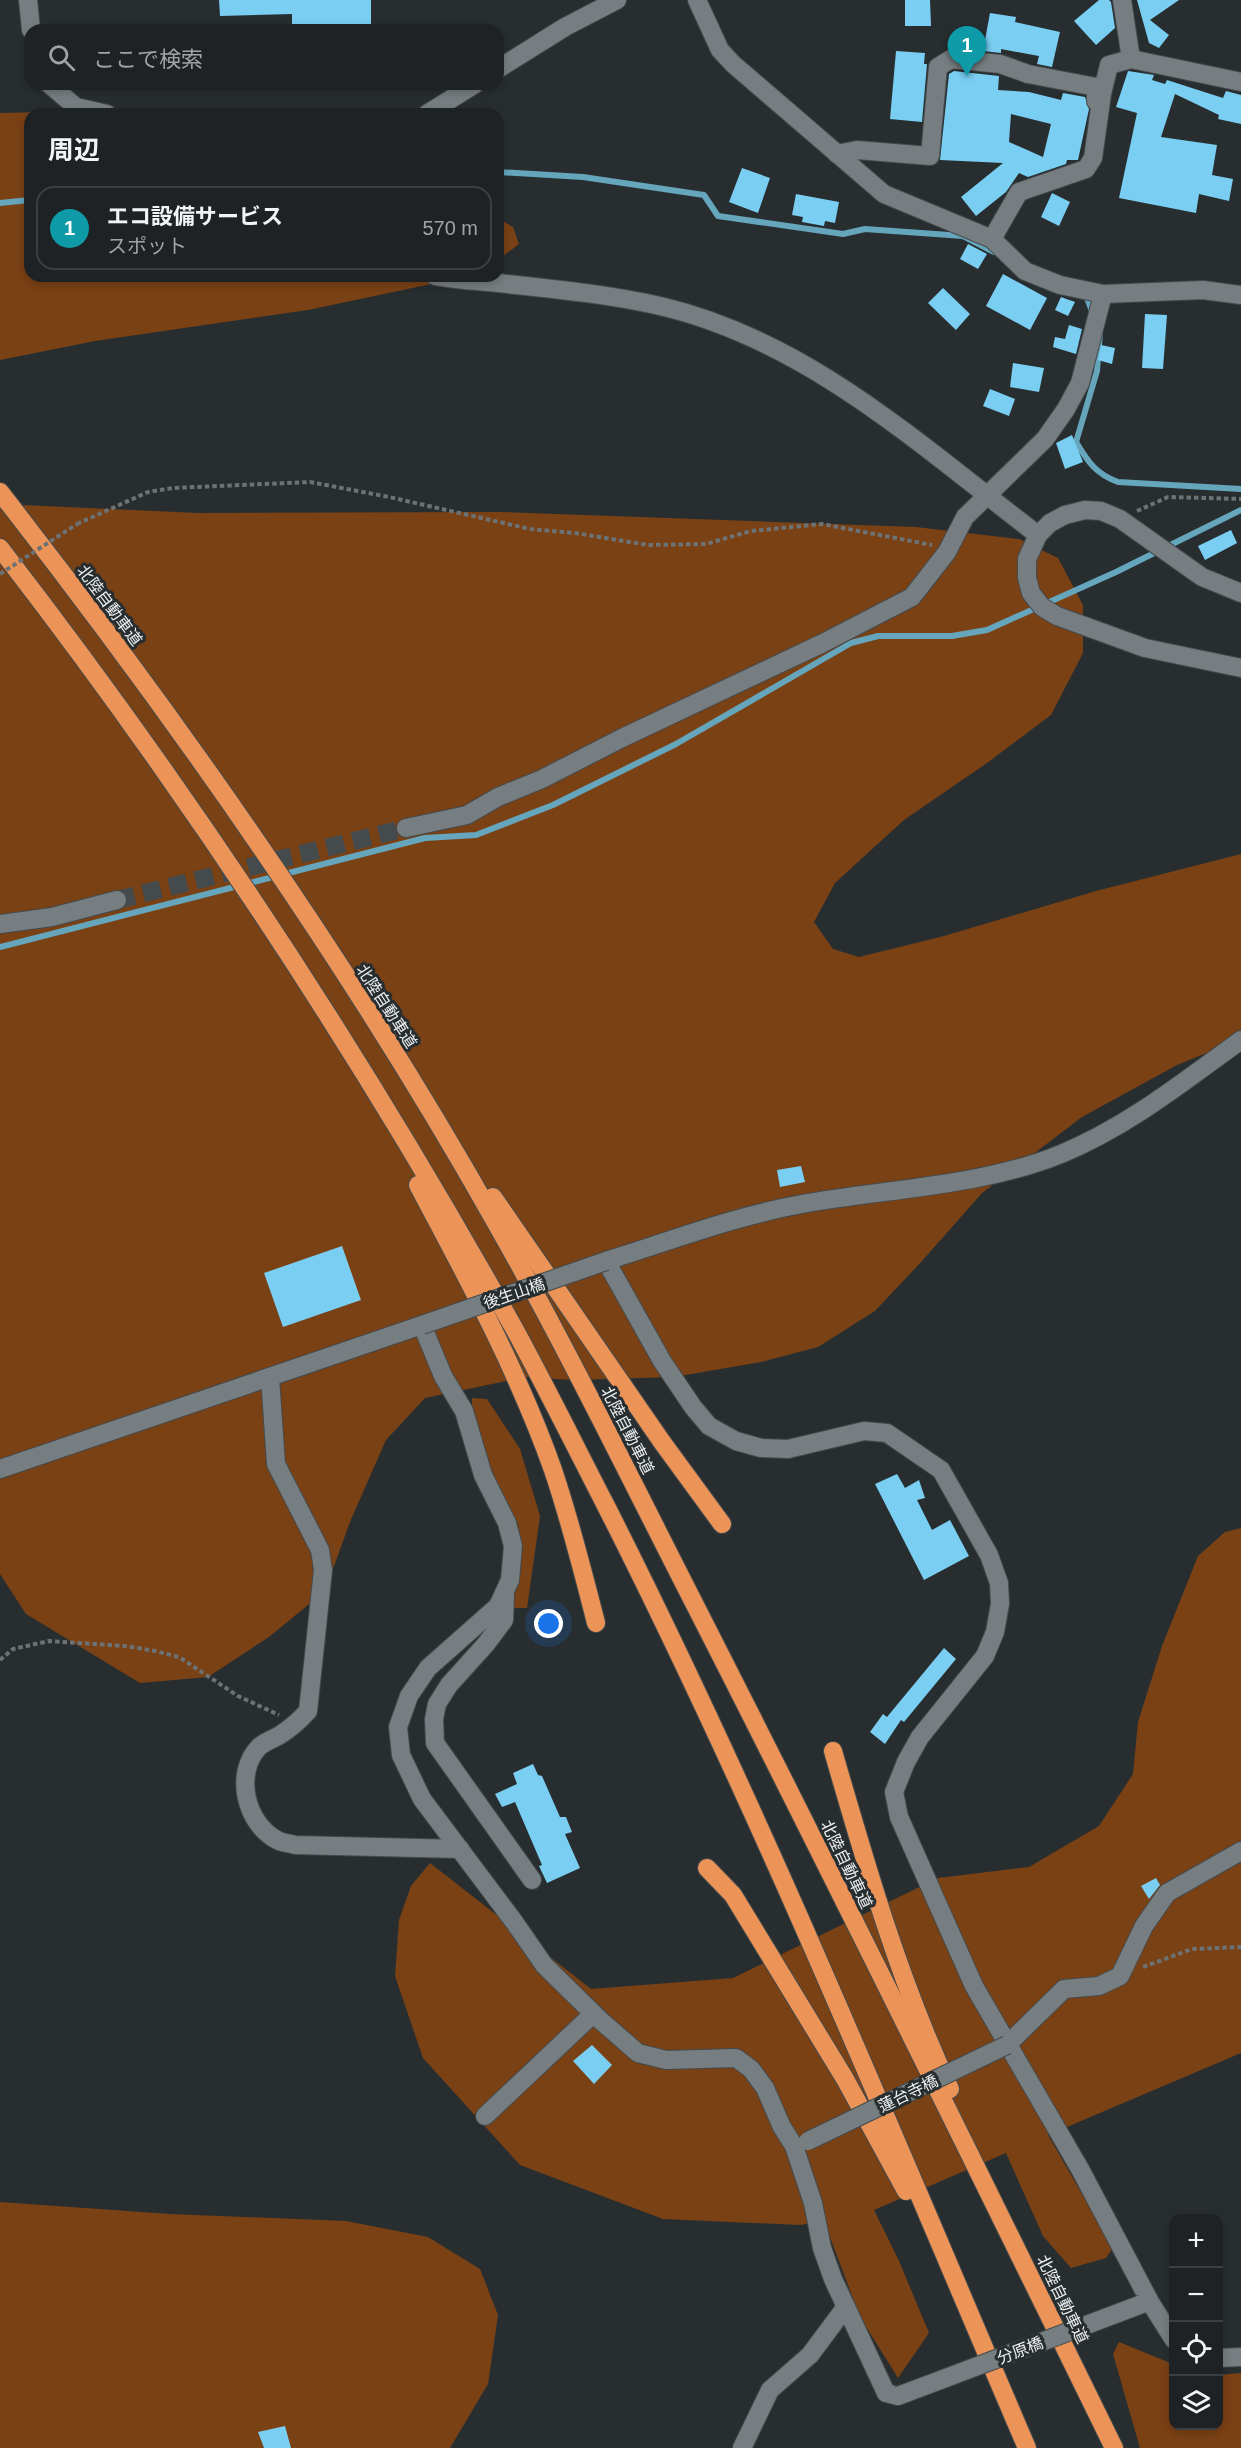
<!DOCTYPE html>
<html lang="ja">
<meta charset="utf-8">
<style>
:root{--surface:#1e2224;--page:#2b2f31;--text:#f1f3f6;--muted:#a1a4a6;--line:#3c3f41;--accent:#fe9b58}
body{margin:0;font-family:Helvetica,"Noto Sans JP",sans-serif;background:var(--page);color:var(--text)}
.controls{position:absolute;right:18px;bottom:18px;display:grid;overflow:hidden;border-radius:12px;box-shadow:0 3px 9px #0003}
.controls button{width:54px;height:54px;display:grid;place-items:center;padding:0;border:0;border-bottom:2px solid var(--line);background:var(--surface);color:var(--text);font:30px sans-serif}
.you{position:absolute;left:549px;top:1624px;width:21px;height:21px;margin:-15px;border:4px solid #fff;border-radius:50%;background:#1a73e8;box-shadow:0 0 0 9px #1a73e833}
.badge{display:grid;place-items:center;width:39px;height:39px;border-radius:50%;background:var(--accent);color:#fff;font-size:20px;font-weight:700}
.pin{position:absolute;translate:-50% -50px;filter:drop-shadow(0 2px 3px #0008)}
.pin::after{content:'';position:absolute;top:32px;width:21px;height:18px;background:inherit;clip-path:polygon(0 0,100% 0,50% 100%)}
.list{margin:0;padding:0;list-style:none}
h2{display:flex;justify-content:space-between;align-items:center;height:78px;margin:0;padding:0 24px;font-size:26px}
h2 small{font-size:20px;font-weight:400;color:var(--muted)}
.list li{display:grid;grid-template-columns:39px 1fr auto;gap:18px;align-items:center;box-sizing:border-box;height:84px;margin:0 12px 12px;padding:0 12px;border:2px solid var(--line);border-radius:18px}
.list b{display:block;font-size:22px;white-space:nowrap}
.list p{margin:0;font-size:20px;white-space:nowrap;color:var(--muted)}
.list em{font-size:20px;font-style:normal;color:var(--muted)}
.icon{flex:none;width:33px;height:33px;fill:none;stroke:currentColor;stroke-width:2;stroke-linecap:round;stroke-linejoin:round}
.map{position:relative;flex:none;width:1241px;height:2448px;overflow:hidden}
.search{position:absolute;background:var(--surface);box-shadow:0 3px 9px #0003;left:24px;top:24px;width:480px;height:66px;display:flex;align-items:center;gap:15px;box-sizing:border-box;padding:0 21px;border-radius:18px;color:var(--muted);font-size:22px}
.panel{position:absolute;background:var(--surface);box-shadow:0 3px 9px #0003;left:24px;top:108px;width:480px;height:174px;border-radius:18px}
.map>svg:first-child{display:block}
</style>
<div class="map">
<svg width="1241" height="2448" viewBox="0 0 1241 2448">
<rect width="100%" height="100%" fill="#282e30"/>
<g fill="#7a4115">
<polygon points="137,110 153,114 30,114 30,276 469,276 308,310 95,341 0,360 0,113"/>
<polygon points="498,218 513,227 519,244 498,260"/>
<polygon points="0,504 198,513 502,512 916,527 1019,539 1058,558 1083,605 1083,653 1051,715 987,763 904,820 835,883 814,922 833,949 859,957 944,936 1096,891 1241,854 1241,1039 1177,1065 1082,1117 982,1193 922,1261 875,1311 818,1347 761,1362 674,1377 571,1380 526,1377 425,1398 386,1440 350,1522 325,1591 269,1637 208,1677 140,1683 26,1614 0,1574"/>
<polygon points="472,1398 487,1399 520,1449 540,1516 527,1608 513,1608 521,1556 518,1524 494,1478 472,1412"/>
<polygon points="1241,1528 1241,2053 1048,2135 1113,2248 1106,2258 1071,2268 1043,2236 1006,2153 874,2210 899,2261 929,2333 898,2378 860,2317 824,2221 800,2225 663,2219 520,2165 423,2058 395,1976 399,1920 411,1886 430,1863 591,1989 733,1978 938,1878 1029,1867 1099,1826 1133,1774 1138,1722 1162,1646 1198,1556 1225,1532"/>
<polygon points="0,2202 170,2214 346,2221 428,2237 480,2269 498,2315 488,2384 450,2448 0,2448"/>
<polygon points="1119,2342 1173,2364 1174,2426 1218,2426 1219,2375 1241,2373 1241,2448 1140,2448 1113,2354"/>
</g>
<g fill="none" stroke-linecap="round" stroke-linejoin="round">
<g stroke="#65a6bd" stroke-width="6">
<polyline points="498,172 583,177 704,195 718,216 843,234 865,229 963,236 994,252"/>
<polyline points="0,203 30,200"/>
<polyline points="1081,296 1087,298 1093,314"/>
<path d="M1100,332L1097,371L1076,442C1088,462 1096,474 1118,482L1241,489"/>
<polyline points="0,947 425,838 476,835 553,805 676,744 851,643 878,636 952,636 987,630 1116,572 1241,510"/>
</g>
</g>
<g fill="#79cef2" fill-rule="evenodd">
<polygon points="219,0 371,0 371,30 292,30 292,14 220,16"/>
<polygon points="905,0 930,0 931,26 905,26"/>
<polygon points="1099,0 1109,0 1111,2 1115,28 1096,45 1074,21"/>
<polygon points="1137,0 1179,0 1150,20 1169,35 1159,48 1149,43"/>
<polygon points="990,13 1016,17 1015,22 1060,32 1052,67 1037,64 1039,56 1001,49 1001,53 983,51"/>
<polygon points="896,51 925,53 924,64 927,64 922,122 890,119"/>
<path d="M954,71L999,76L998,90L1029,92L1061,100L1063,93L1085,97L1089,109L1078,160H1067L1066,164L1028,177L1019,173L1006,192L976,216L961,197L1003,163L940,160L949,74ZM1011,114L1051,124L1043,157L1009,142Z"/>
<polygon points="1128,71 1154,75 1152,80 1165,84 1167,80 1223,98 1226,91 1241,95 1241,124 1218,119 1219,115 1175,94 1161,137 1217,145 1212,175 1233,179 1229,201 1199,194 1196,213 1119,198 1137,113 1116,107"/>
<polygon points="742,168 770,178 758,213 729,202"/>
<polygon points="1052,193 1070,202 1059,226 1041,217"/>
<polygon points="796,194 839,202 835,223 825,221 824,226 802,222 803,217 792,215"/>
<polygon points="968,244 987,254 978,269 960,259"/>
<polygon points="1003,274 1047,298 1030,330 986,306"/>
<polygon points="943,288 970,314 956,330 928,303"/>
<polygon points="1061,297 1075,302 1068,316 1055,310"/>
<polygon points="1145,314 1167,315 1163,369 1142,368"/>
<polygon points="1069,325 1082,329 1076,354 1053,347 1055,337 1065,339"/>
<polygon points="1101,345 1115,348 1112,364 1098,360"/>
<polygon points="1013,363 1044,368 1039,392 1010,387"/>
<polygon points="990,389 1015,399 1009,416 983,406"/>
<polygon points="1072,435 1083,462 1065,469 1056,443"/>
<polygon points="1231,530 1237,543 1205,560 1198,546"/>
<polygon points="801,1166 805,1182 780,1187 777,1170"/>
<polygon points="342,1246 361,1300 283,1327 264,1273"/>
<polygon points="897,1474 905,1488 919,1480 925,1498 917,1500 932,1530 950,1520 969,1556 924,1580 875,1484"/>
<polygon points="944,1648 956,1659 904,1722 901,1720 885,1744 870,1732 883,1714 887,1717"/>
<polygon points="533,1764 538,1775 542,1776 560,1817 566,1817 572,1832 565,1834 580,1868 547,1883 539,1866 542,1865 515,1802 502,1807 495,1794 517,1784 513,1773"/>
<polygon points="1156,1878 1160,1885 1149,1899 1141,1886"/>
<polygon points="592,2045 612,2065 594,2084 573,2061"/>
<polygon points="285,2426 291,2448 264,2448 258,2432"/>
</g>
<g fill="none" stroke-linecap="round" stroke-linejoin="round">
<polyline stroke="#454b4d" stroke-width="18" stroke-dasharray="18 9" stroke-linecap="butt" points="117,900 406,828"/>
<defs>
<g id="minor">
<polyline points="28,0 31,30"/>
<polyline points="697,0 720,50 733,64 884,194 992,239 1025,271 1060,285 1103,294 1203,290 1241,295"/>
<polyline points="1122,0 1131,59"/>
<polyline points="498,69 565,27 617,0"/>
<polyline points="49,84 76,107 107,114"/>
<polyline points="427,114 475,84"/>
<polyline points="837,154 857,150 930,156 938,67 951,59 1000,64 1028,74 1096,87 1096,101 1099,103"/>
<polyline points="992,239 1019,192 1086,169 1093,158 1102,94 1109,65 1131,59 1241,82"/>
<path d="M435,276C456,280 477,281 498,283C553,289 607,294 660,306C807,340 921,446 1038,535"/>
<polyline points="1241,593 1202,577 1120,519 1101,511 1085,510 1065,515 1050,523 1038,535 1027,559 1027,578 1031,593 1042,607 1057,616 1145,648 1241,668"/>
<polyline points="406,828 467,815 498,797 542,779 622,738 823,643 912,597 947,552 965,517 1045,439 1066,409 1080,383 1103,294"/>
<polyline points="0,924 52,917 117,900"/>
<path d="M270,1377L276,1464L320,1550L323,1570L308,1711C299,1721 291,1728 280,1735C273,1739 264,1742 259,1747C234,1773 245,1823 277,1840C282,1843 289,1843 295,1845L460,1849"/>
<polyline points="0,1469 422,1325 443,1376 464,1411 483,1475 507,1523 513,1546 510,1580 498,1606 428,1668 409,1696 398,1727 401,1755 422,1799 515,1923 544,1965 600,2020 638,2053 666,2060 736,2058 751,2069 765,2088 782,2127 794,2146 813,2203 822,2248 833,2279 886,2393 898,2396"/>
<polyline points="505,1596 504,1620 486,1644 449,1685 437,1704 434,1719 435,1743 532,1880"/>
<polyline points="1007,2045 1064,1989 1099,1986 1120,1976 1144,1926 1167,1893 1241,1851"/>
<polyline points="485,2116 593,2014"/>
<path d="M1174,2340L1150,2302L1080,2169L974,1986L899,1817L894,1792L906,1762L920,1737L985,1656L995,1632L1000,1604L999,1583L989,1555L941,1470L887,1433L864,1431L788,1449L761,1448L736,1441L709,1426L693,1407L662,1361L606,1261C670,1241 735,1216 802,1204C885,1189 983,1186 1061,1154C1127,1127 1183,1082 1241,1040"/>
<polyline points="1218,2358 1241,2357"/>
<polyline points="742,2448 770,2390 810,2355 845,2308"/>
</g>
<g id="highway">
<path d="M0,492C181,724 352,967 496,1223C567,1348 630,1478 695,1605C838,1885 976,2166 1114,2448"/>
<path d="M0,548C191,795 363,1057 515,1330C546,1387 575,1446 605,1504C761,1811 891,2131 1027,2448"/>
<path d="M418,1185C467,1277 518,1371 553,1470C570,1520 583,1572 596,1623"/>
<polyline points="493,1197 662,1442 722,1524"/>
<path d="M833,1751C866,1865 899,1981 950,2089"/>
<polyline points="707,1868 733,1895 845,2079 906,2191"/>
</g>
</defs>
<use href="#minor" stroke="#454a4c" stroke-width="20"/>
<use href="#highway" stroke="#454a4c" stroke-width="20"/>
<g stroke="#6d7274" stroke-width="4" stroke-dasharray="4.5 3" stroke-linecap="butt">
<polyline points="1137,511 1168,497 1241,499"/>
<polyline points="77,524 148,492 173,488 310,482 389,497 530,529 575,533 648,545 706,544 751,531 822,524 932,545"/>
<polyline points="0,1660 13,1649 49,1641 125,1646 155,1651 179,1657 238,1696 279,1715"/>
<polyline points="1143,1967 1192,1949 1241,1947"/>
</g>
<use href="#minor" stroke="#777e81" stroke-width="18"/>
<use href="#highway" stroke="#ec9357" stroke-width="18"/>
<defs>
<g id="minor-bridge">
<polyline points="422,1325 606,1261"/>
<polyline points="808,2141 1007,2045"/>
<polyline points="898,2396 1142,2304"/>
</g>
</defs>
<use href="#minor-bridge" stroke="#454a4c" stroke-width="20" stroke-linecap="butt"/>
<polyline stroke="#6d7274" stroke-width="4" stroke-dasharray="4.5 3" stroke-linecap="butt" points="0,574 77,524"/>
<use href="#minor-bridge" stroke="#777e81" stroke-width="18"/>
</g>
<g text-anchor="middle" stroke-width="6" stroke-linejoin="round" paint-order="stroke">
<g font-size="16" fill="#ebeff0" stroke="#282e30">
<text transform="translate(110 605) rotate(53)" y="6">北陸自動車道</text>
<text transform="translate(387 1006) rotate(57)" y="6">北陸自動車道</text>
<text transform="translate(514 1293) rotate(-19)" y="6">後生山橋</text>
<text transform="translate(628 1430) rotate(63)" y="6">北陸自動車道</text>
<text transform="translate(847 1864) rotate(64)" y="6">北陸自動車道</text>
<text transform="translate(908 2093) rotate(-26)" y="6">蓮台寺橋</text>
<text transform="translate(1063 2299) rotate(64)" y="6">北陸自動車道</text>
<text transform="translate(1020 2350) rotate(-21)" y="6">分原橋</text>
</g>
</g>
</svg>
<div class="controls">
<button>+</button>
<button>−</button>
<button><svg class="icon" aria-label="locate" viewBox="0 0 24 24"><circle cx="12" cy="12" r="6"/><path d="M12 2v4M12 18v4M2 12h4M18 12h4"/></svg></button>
<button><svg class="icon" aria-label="layers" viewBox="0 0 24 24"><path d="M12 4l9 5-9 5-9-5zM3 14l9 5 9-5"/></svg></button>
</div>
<div class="you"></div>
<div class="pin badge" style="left:967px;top:76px;background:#0f9aa8">1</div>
<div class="search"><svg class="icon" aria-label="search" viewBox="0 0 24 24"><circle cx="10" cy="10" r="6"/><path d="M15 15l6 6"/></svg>ここで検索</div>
<section class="panel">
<h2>周辺<small></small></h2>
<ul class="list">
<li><span class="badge" style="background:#0f9aa8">1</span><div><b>エコ設備サービス</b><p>スポット</p></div><em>570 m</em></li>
</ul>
</section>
</div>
